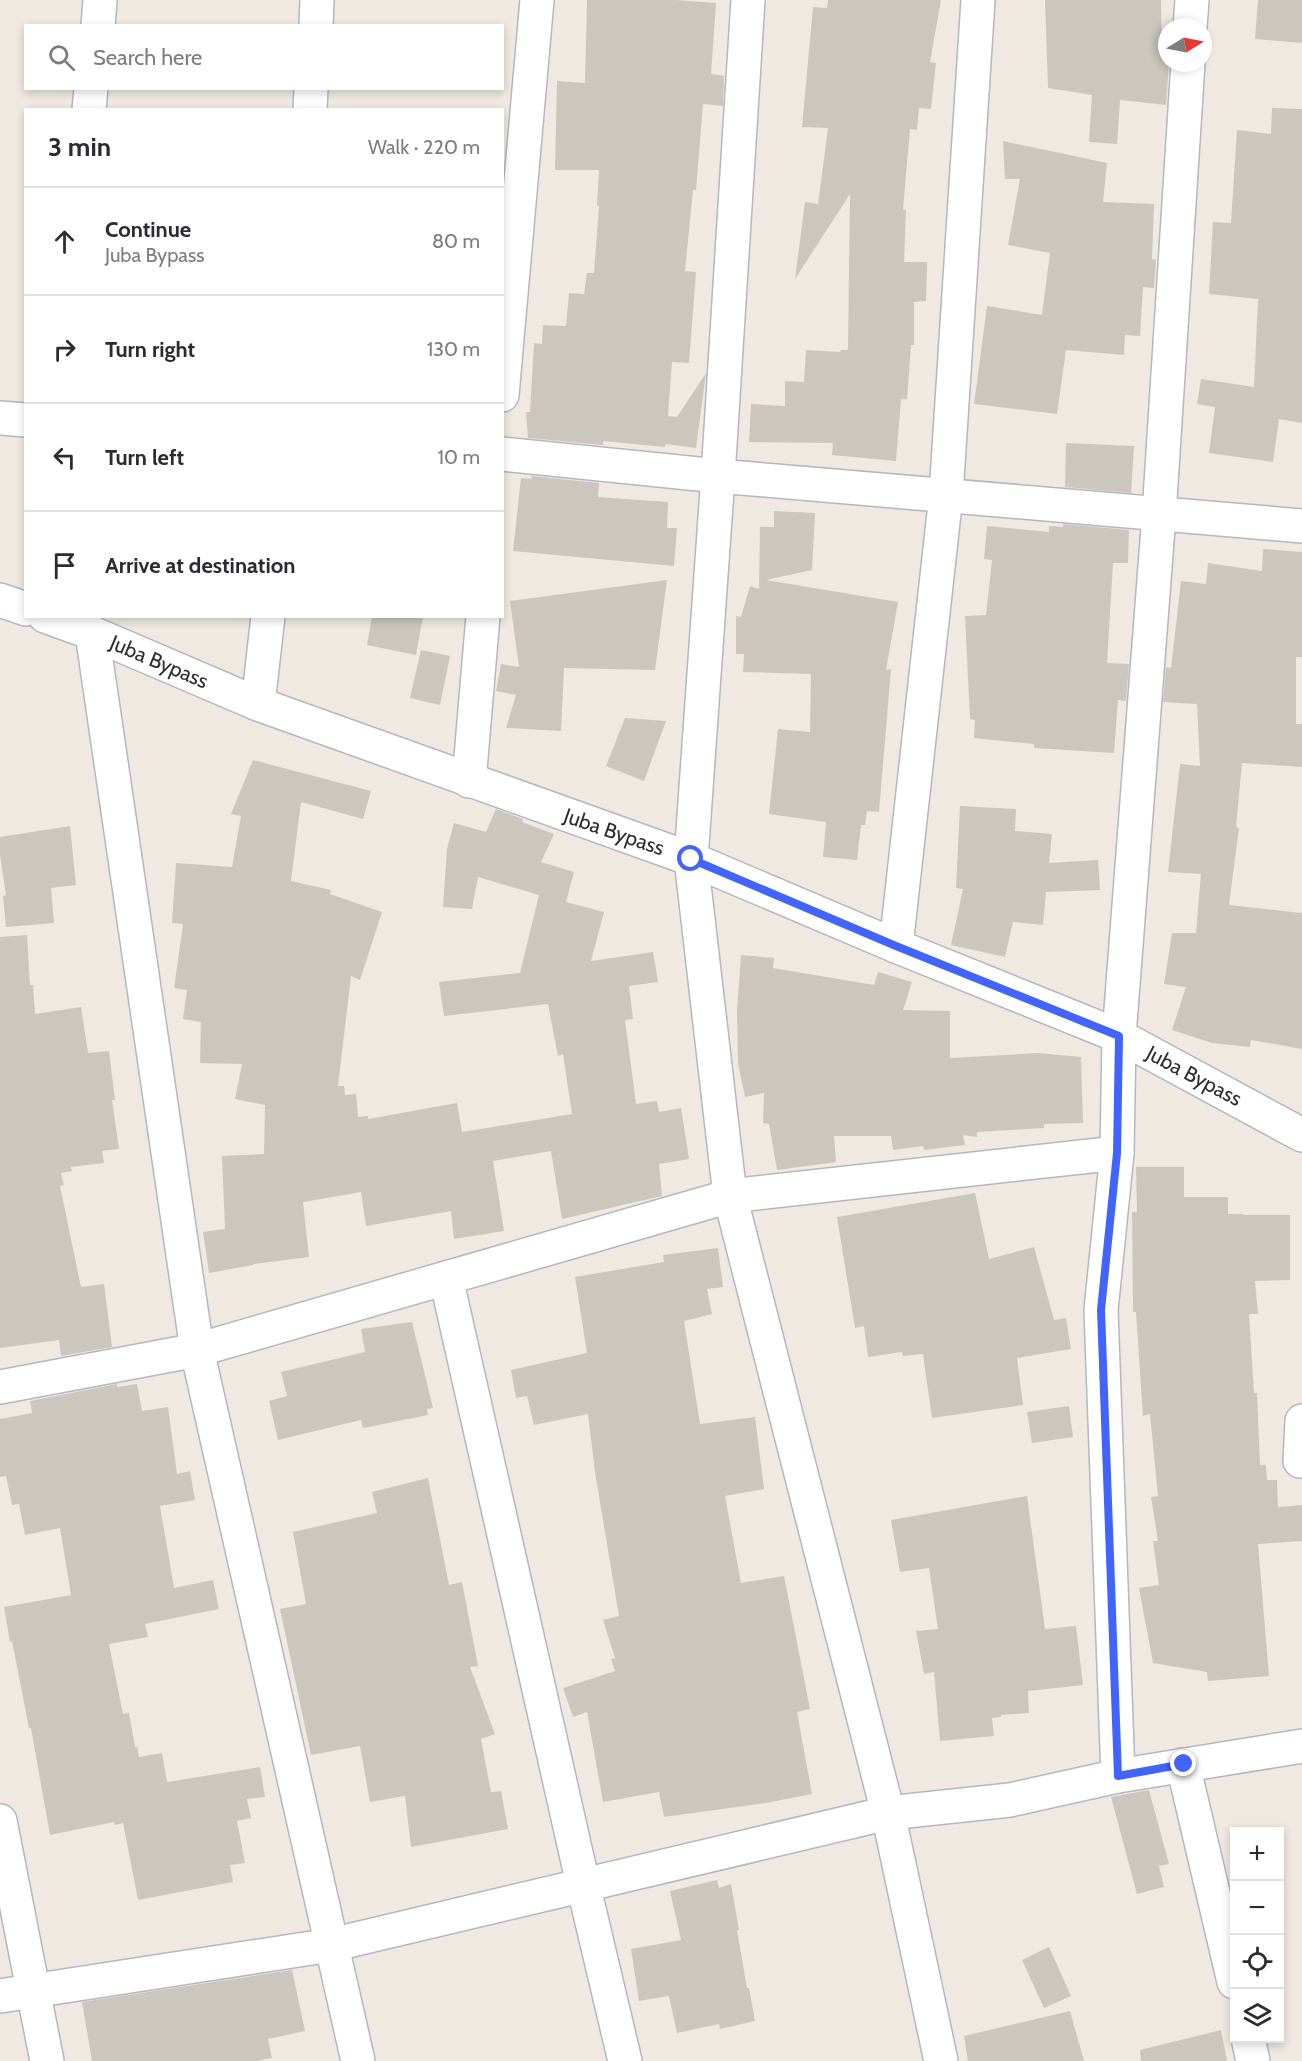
<!DOCTYPE html>
<meta charset="utf-8">
<style>
:root{--surface:#fff;--page:#f7f7f7;--text:#2b2b33;--muted:#7c7c81;--line:#e1e1e2}
body{margin:0;font-family:Cabin,sans-serif;background:var(--page);color:var(--text)}
.controls{position:absolute;right:18px;bottom:18px;display:grid;overflow:hidden;border-radius:0px;box-shadow:0 3px 9px #0003}
.controls button{width:54px;height:54px;display:grid;place-items:center;padding:0;border:0;border-bottom:2px solid var(--line);background:var(--surface);color:var(--text);font:30px sans-serif}
.compass{position:absolute;left:1158px;top:18px;width:54px;height:54px;border-radius:50%;background:var(--surface);box-shadow:0 3px 9px #0003;rotate:80deg}
.stop{position:absolute;width:18px;height:18px;margin:-14px;border:4px solid #4264fb;border-radius:50%;background:#fff}
.stop.end{background:#4264fb;border-color:#fff;box-shadow:0 2px 6px #0008}
.list{margin:0;padding:0;list-style:none}
h2{display:flex;justify-content:space-between;align-items:center;height:78px;margin:0;padding:0 24px;font-size:26px}
h2 small{font-size:20px;font-weight:400;color:var(--muted)}
.list li{display:grid;grid-template-columns:39px 1fr auto;gap:18px;align-items:center;box-sizing:border-box;height:108px;padding:0 24px;border-top:2px solid var(--line)}
.list b{display:block;font-size:22px;white-space:nowrap}
.list p{margin:0;font-size:20px;white-space:nowrap;color:var(--muted)}
.list em{font-size:20px;font-style:normal;color:var(--muted)}
.icon{flex:none;width:33px;height:33px;fill:none;stroke:currentColor;stroke-width:2;stroke-linecap:round;stroke-linejoin:round}
.map{position:relative;flex:none;width:1302px;height:2061px;overflow:hidden}
.search{position:absolute;background:var(--surface);box-shadow:0 3px 9px #0003;left:24px;top:24px;width:480px;height:66px;display:flex;align-items:center;gap:15px;box-sizing:border-box;padding:0 21px;border-radius:0px;color:var(--muted);font-size:22px}
.panel{position:absolute;background:var(--surface);box-shadow:0 3px 9px #0003;left:24px;top:108px;width:480px;height:510px;border-radius:0px}
.map>svg:first-child{display:block}
</style>
<div class="map">
<svg width="1302" height="2061" viewBox="0 0 1302 2061">
<rect width="100%" height="100%" fill="#efe9e1"/>
<g fill="#cbc7bf">
<polygon points="587,0 676,0 716,3 711,74 724,76 723,106 703,104 696,190 693,190 685,271 696,272 689,363 672,362 668,416 677,417 706,373 696,448 666,444 665,447 603,441 603,445 528,438 526,412 530,412 534,343 542,344 543,325 566,326 569,293 584,294 587,273 594,273 599,206 597,206 599,170 555,170 557,81 585,83"/>
<polygon points="828,0 941,0 930,62 936,63 931,109 919,108 917,130 910,129 903,210 906,210 904,262 927,262 926,301 914,302 914,345 911,345 907,399 901,399 896,461 832,455 833,443 749,442 751,404 785,406 785,381 804,382 806,350 840,352 841,350 848,350 850,194 795,279 805,202 818,204 828,128 802,127 813,7 827,8"/>
<polygon points="1045,0 1161,0 1162,58 1167,58 1167,63 1169,63 1166,105 1120,100 1117,144 1089,142 1092,95 1048,88"/>
<polygon points="1258,0 1302,0 1302,43 1255,39"/>
<polygon points="1272,108 1302,109 1302,423 1279,419 1273,462 1209,453 1215,407 1197,404 1201,379 1254,387 1258,299 1209,294 1213,222 1231,223 1237,130 1271,134"/>
<polygon points="1003,141 1107,163 1103,202 1154,204 1152,259 1156,260 1154,288 1143,287 1140,336 1125,335 1124,355 1066,350 1057,414 974,404 987,306 1042,315 1050,253 1008,245 1020,179 1005,179"/>
<polygon points="1066,443 1134,446 1131,493 1065,487"/>
<polygon points="531,476 599,483 598,497 668,502 667,528 677,528 674,566 513,551 521,478 532,479"/>
<polygon points="774,511 815,513 812,570 766,580 898,602 886,670 891,669 879,812 867,811 865,825 861,825 857,860 823,857 826,822 769,814 778,729 810,732 811,674 743,672 744,654 736,654 736,616 741,617 750,586 759,589 760,527 774,527"/>
<polygon points="1063,524 1129,530 1128,563 1113,563 1107,663 1129,664 1126,701 1118,700 1114,753 1034,748 1034,744 974,738 975,720 970,719 965,616 986,615 992,560 984,559 987,526 1049,532 1049,526 1063,527"/>
<polygon points="1263,549 1302,552 1302,657 1296,657 1296,724 1302,724 1302,767 1242,763 1236,827 1239,828 1229,905 1302,913 1302,1049 1251,1040 1250,1047 1212,1043 1172,1030 1186,987 1164,984 1172,933 1196,933 1201,874 1168,872 1180,764 1200,766 1197,704 1163,702 1166,667 1171,668 1181,581 1206,584 1208,563 1262,571"/>
<polygon points="667,580 655,670 564,668 561,731 506,728 516,695 496,691 501,664 519,667 510,601"/>
<polygon points="372,616 423,616 416,655 367,645"/>
<polygon points="421,650 450,656 440,705 410,698"/>
<polygon points="625,718 666,721 644,781 606,766"/>
<polygon points="253,760 371,791 363,819 301,802 291,881 331,890 330,894 382,912 360,980 351,976 338,1086 344,1086 345,1095 356,1094 358,1117 368,1116 368,1119 457,1103 462,1132 572,1114 563,1054 558,1056 548,1004 444,1016 439,982 520,973 539,895 478,877 472,909 443,907 447,849 454,823 486,832 496,809 523,819 522,822 554,834 541,862 574,872 566,902 604,912 591,961 653,952 658,982 629,986 633,1019 625,1020 636,1104 657,1101 659,1112 681,1108 689,1159 659,1164 662,1196 562,1219 551,1151 493,1161 504,1231 454,1239 451,1211 366,1226 361,1192 303,1202 309,1257 253,1264 253,1265 209,1273 203,1232 225,1229 222,1156 264,1154 265,1105 235,1099 242,1064 200,1063 201,1022 183,1019 187,990 174,988 183,924 172,923 176,863 232,867 241,816 231,814"/>
<polygon points="960,806 1016,809 1015,831 1052,834 1049,863 1098,860 1100,890 1046,892 1043,925 1013,922 1005,957 951,945 963,889 956,888"/>
<polygon points="70,826 76,885 51,888 54,923 6,927 3,896 6,895 0,855 0,837"/>
<polygon points="27,935 30,985 33,985 35,1014 81,1007 88,1053 109,1051 115,1100 112,1100 119,1149 102,1151 104,1163 71,1167 72,1171 61,1173 64,1185 60,1186 81,1287 104,1284 112,1347 61,1356 59,1340 0,1348 0,937"/>
<polygon points="741,955 774,958 773,968 874,985 878,972 912,982 903,1010 950,1011 950,1058 1038,1053 1081,1057 1083,1123 1044,1124 1044,1128 977,1132 977,1137 963,1135 965,1145 924,1150 923,1146 893,1150 891,1136 834,1136 836,1162 777,1170 769,1124 763,1123 764,1093 745,1097 738,1063 737,1010"/>
<polygon points="1136,1167 1184,1167 1184,1197 1228,1197 1228,1214 1243,1214 1243,1215 1290,1215 1290,1280 1255,1281 1258,1314 1249,1314 1254,1393 1257,1393 1260,1465 1266,1465 1267,1480 1277,1480 1278,1507 1302,1505 1302,1541 1258,1544 1269,1676 1208,1681 1207,1672 1153,1663 1139,1588 1159,1585 1153,1541 1158,1541 1151,1497 1158,1496 1150,1414 1143,1416 1136,1312 1133,1312 1132,1212 1137,1212"/>
<polygon points="975,1193 989,1259 1034,1247 1054,1320 1066,1318 1071,1349 1017,1358 1023,1405 932,1418 923,1354 903,1356 902,1352 868,1357 864,1326 855,1328 837,1217"/>
<polygon points="718,1248 723,1287 707,1289 712,1314 684,1321 700,1424 755,1417 764,1489 725,1496 741,1583 784,1576 810,1709 797,1712 812,1794 766,1803 664,1817 659,1792 603,1802 587,1712 573,1717 563,1688 615,1671 611,1659 615,1658 603,1620 619,1616 595,1472 588,1414 534,1425 527,1396 516,1398 511,1370 587,1353 575,1277 664,1262 663,1255"/>
<polygon points="412,1322 433,1408 427,1409 428,1415 363,1428 361,1420 278,1440 269,1401 287,1396 281,1372 365,1352 361,1329"/>
<polygon points="117,1384 117,1387 137,1384 142,1411 168,1407 177,1474 190,1471 195,1500 160,1506 174,1588 213,1580 219,1609 145,1624 148,1637 109,1644 123,1714 129,1713 135,1747 137,1747 139,1757 162,1753 167,1782 260,1767 265,1797 247,1799 251,1818 237,1821 245,1863 230,1865 233,1882 138,1900 123,1823 115,1825 114,1822 50,1835 31,1728 29,1728 12,1641 10,1642 4,1607 71,1595 60,1528 25,1535 19,1504 12,1505 6,1476 0,1477 0,1419 32,1413 30,1401"/>
<polygon points="1069,1406 1073,1437 1032,1443 1027,1412"/>
<polygon points="428,1478 449,1585 462,1582 478,1666 470,1667 495,1734 481,1739 491,1792 501,1791 508,1829 411,1847 405,1796 370,1802 360,1746 311,1755 280,1609 306,1604 293,1532 377,1513 372,1492"/>
<polygon points="1027,1496 1045,1629 1076,1626 1083,1685 1028,1691 1029,1713 1001,1715 1001,1717 992,1718 994,1736 940,1741 934,1672 924,1674 916,1631 938,1629 929,1568 900,1572 891,1520"/>
<polygon points="1149,1790 1169,1864 1159,1866 1164,1887 1137,1894 1111,1797"/>
<polygon points="717,1880 719,1888 731,1884 739,1930 737,1930 747,1988 749,1988 755,2021 720,2029 719,2024 677,2033 669,1996 639,2001 631,1949 681,1940 670,1891"/>
<polygon points="1049,1947 1071,1996 1044,2008 1022,1960"/>
<polygon points="292,1970 305,2031 268,2039 272,2058 256,2061 92,2061 82,2002"/>
<polygon points="1070,2011 1084,2061 968,2061 964,2036"/>
<polygon points="1221,2030 1227,2061 1141,2061 1140,2050"/>
</g>
<g fill="none" stroke-linecap="round" stroke-linejoin="round">
<defs>
<g id="minor">
<polyline points="748,0 718,476 691,859 730,1196 888,1813 941,2061"/>
<polyline points="98,26 100,0"/>
<polyline points="316,26 317,0"/>
<polyline points="1190,27 1192,0"/>
<polyline points="89,110 91,88"/>
<polyline points="310,110 311,88"/>
<polyline points="502,395 537,0"/>
<polyline points="0,418 26,420"/>
<polyline points="502,454 718,476 1302,526"/>
<polyline points="92,633 197,1350 358,2061"/>
<polyline points="258,704 268,616"/>
<polyline points="469,781 483,616"/>
<polyline points="896,946 946,495 978,0"/>
<polyline points="446,1278 583,1884 625,2061"/>
<polyline points="0,1387 197,1350 730,1196 1117,1153"/>
<polyline points="1300,1461 1302,1421"/>
<polyline points="1183,1765 1234,1982"/>
<polyline points="1118,1776 1101,1310 1117,1153 1119,1036 1159,515 1188,63"/>
<polyline points="0,1821 47,2061"/>
<polyline points="0,1996 331,1945 888,1813 1010,1800 1118,1776 1302,1746"/>
<polyline points="1248,2038 1253,2061"/>
</g>
<g id="secondary">
<polyline points="0,600 26,609"/>
<polyline points="45,616 92,633 258,704 691,859 896,946 1119,1036 1302,1135"/>
</g>
</defs>
<use href="#minor" stroke="#b4b7c1" stroke-width="36"/>
<use href="#secondary" stroke="#b4b7c1" stroke-width="36"/>
<use href="#minor" stroke="#fff" stroke-width="33"/>
<use href="#secondary" stroke="#fff" stroke-width="33"/>
</g>
<g fill="none" stroke-linecap="round" stroke-linejoin="round">
<polyline stroke="#4264fb" stroke-width="8" points="691,859 896,946 1119,1036 1117,1153 1101,1310 1118,1776 1184,1764"/>
</g>
<g text-anchor="middle" stroke-width="6" stroke-linejoin="round" paint-order="stroke">
<g font-size="21" fill="#2e2e2e" stroke="#fff">
<text transform="translate(159 662) rotate(23)" y="7">Juba Bypass</text>
<text transform="translate(614 832) rotate(19)" y="7">Juba Bypass</text>
<text transform="translate(1194 1076) rotate(28)" y="7">Juba Bypass</text>
</g>
</g>
</svg>
<div class="controls">
<button>+</button>
<button>−</button>
<button><svg class="icon" aria-label="locate" viewBox="0 0 24 24"><circle cx="12" cy="12" r="6"/><path d="M12 2v4M12 18v4M2 12h4M18 12h4"/></svg></button>
<button><svg class="icon" aria-label="layers" viewBox="0 0 24 24"><path d="M12 4l9 5-9 5-9-5zM3 14l9 5 9-5"/></svg></button>
</div>
<svg class="compass" viewBox="-18 -18 36 36"><path d="M0-13l5 13h-10z" fill="#e53935"/><path d="M0 13l5-13h-10z" fill="#7c7c81"/></svg>
<div class="stop" style="left:691px;top:859px"></div>
<div class="stop end" style="left:1184px;top:1764px"></div>
<div class="search"><svg class="icon" aria-label="search" viewBox="0 0 24 24"><circle cx="10" cy="10" r="6"/><path d="M15 15l6 6"/></svg>Search here</div>
<section class="panel">
<h2>3 min<small>Walk · 220 m</small></h2>
<ul class="list">
<li><svg class="icon" aria-label="ahead" viewBox="0 0 24 24"><path d="M12 20V5M6 11l6-6 6 6"/></svg><div><b>Continue</b><p>Juba Bypass</p></div><em>80 m</em></li>
<li><svg class="icon" aria-label="right" viewBox="0 0 24 24"><path d="M7 20v-9h11M14 6l5 5-5 5"/></svg><div><b>Turn right</b></div><em>130 m</em></li>
<li><svg class="icon" aria-label="left" viewBox="0 0 24 24"><path d="M17 20v-9H6M10 6l-5 5 5 5"/></svg><div><b>Turn left</b></div><em>10 m</em></li>
<li><svg class="icon" aria-label="arrive" viewBox="0 0 24 24"><path d="M6 21V4h12l-3 4 3 4H6"/></svg><div><b>Arrive at destination</b></div></li>
</ul>
</section>
</div>
